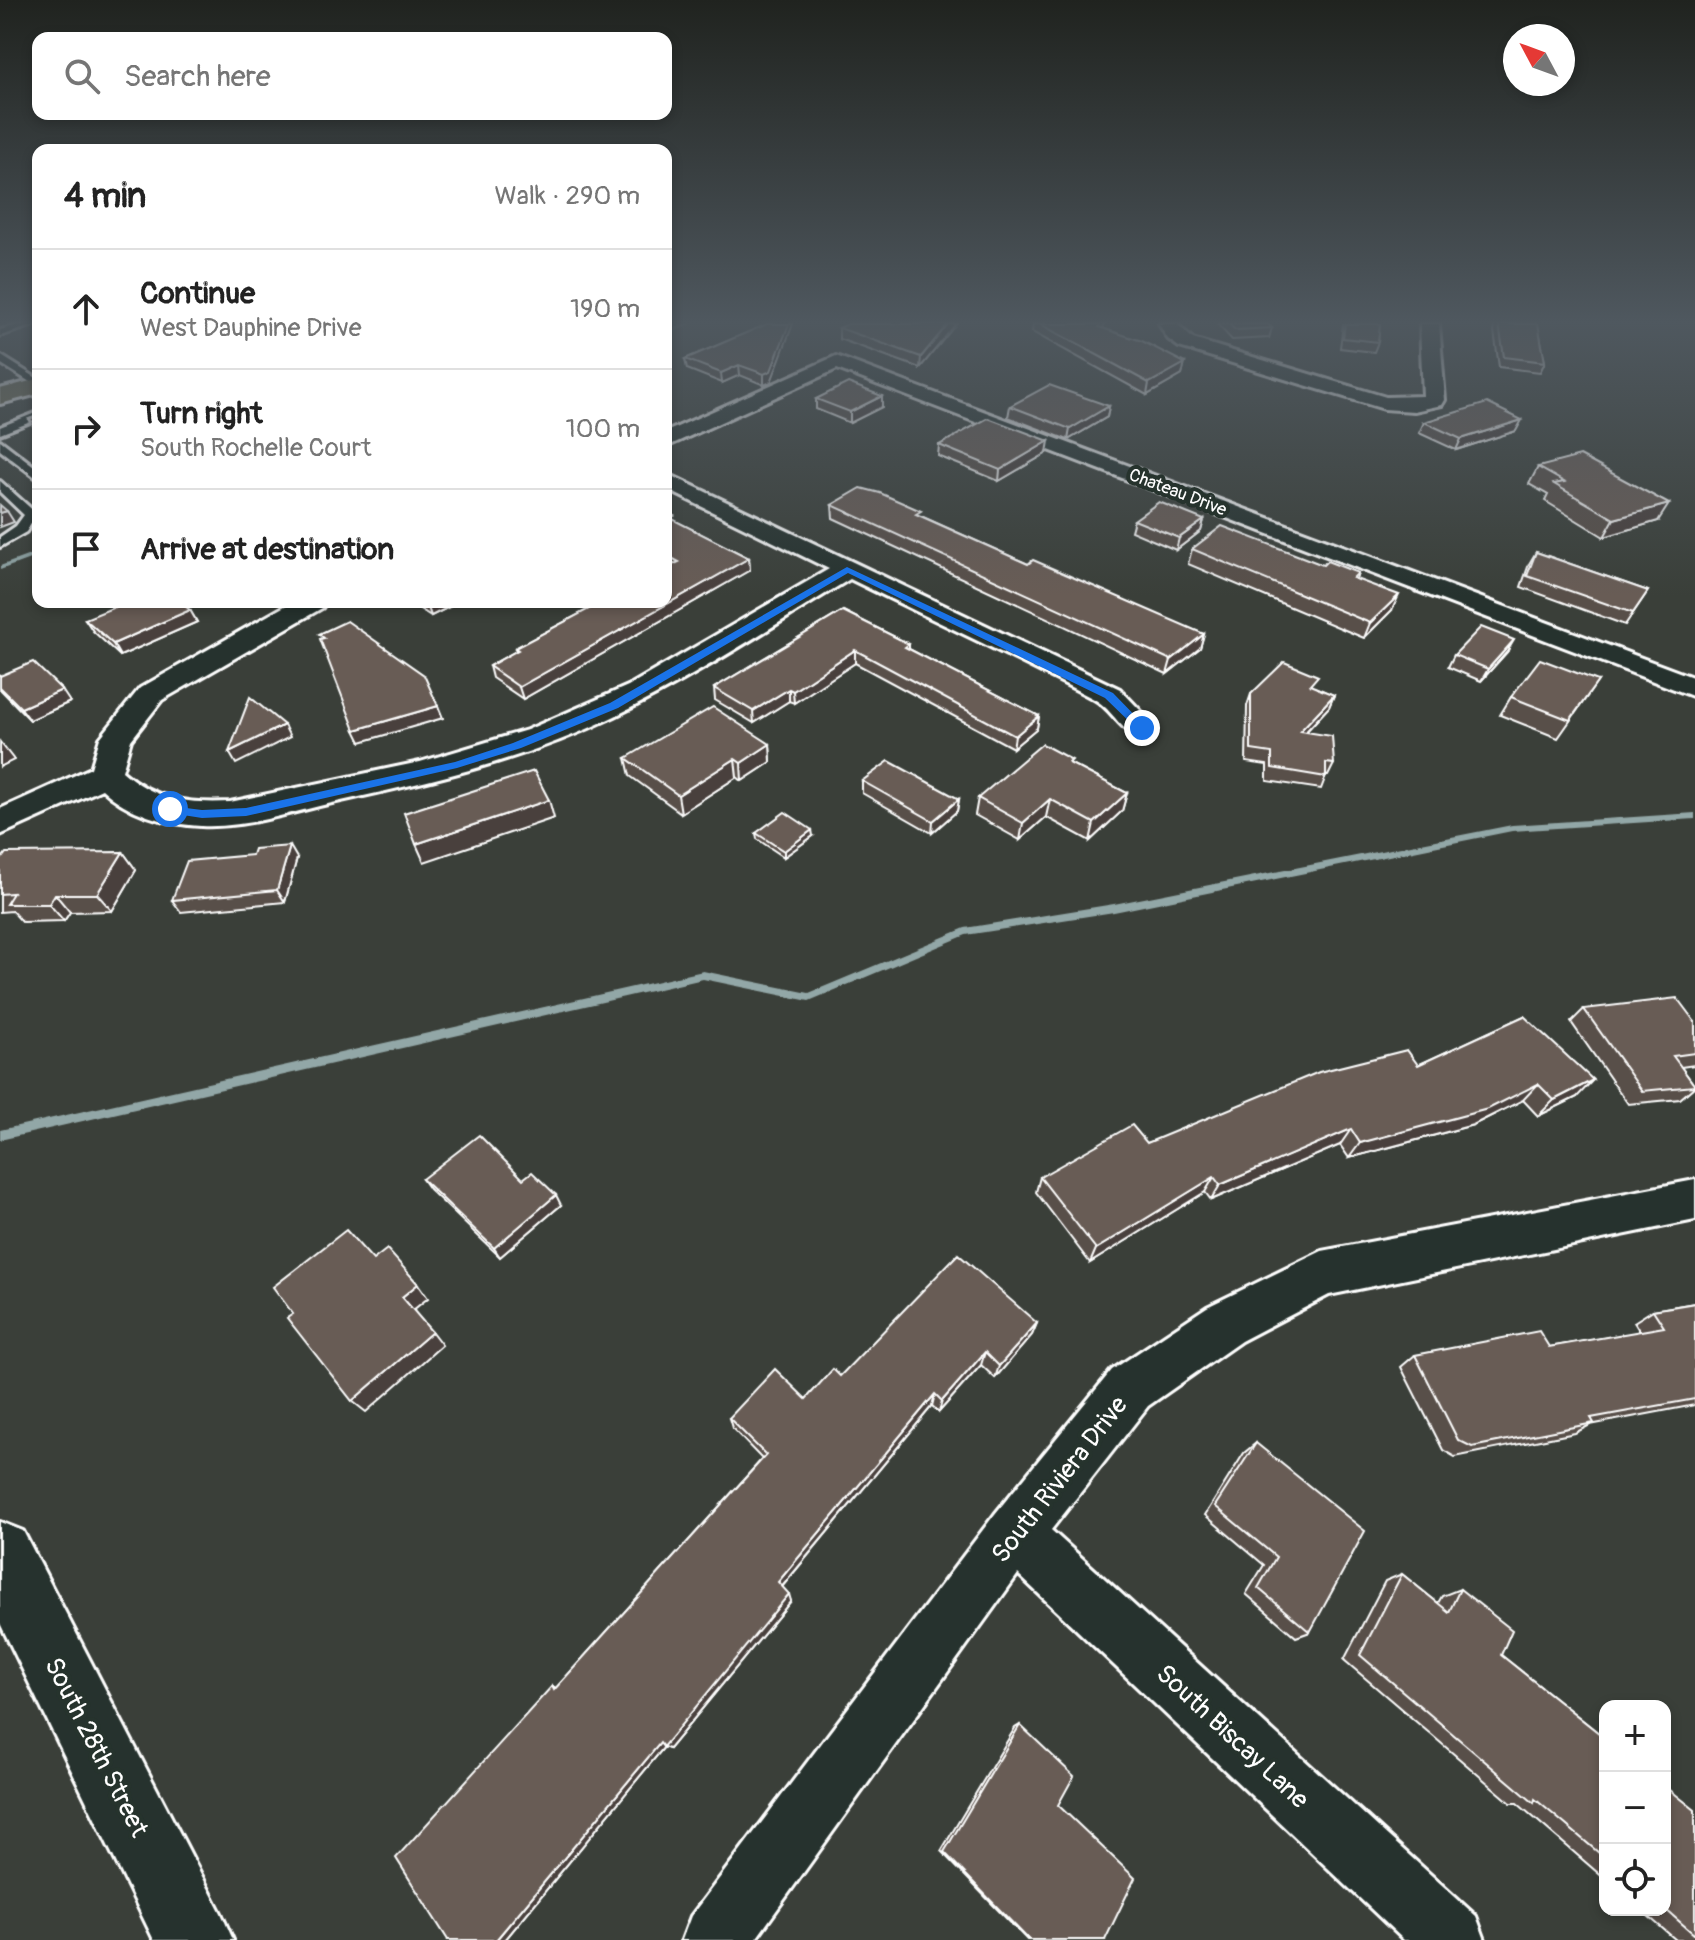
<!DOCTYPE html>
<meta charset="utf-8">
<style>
:root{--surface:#fff;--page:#f2f2f2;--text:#222;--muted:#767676;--line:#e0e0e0}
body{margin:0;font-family:Pangolin,sans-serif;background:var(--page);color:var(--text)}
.controls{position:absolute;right:24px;bottom:24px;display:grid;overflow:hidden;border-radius:16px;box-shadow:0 4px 12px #0003}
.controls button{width:72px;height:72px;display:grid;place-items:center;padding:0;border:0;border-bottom:2px solid var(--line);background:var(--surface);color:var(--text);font:40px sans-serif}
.compass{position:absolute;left:1503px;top:24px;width:72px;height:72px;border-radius:50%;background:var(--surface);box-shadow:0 4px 12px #0003;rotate:311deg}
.stop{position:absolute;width:24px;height:24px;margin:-18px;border:6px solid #1a73e8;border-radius:50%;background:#fff}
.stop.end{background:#1a73e8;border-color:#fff;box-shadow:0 2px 8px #0008}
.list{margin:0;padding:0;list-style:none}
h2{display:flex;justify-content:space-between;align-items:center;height:104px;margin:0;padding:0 32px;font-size:34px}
h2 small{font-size:26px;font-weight:400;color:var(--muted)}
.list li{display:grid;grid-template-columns:52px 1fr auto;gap:24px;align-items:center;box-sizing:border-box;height:120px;padding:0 32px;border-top:2px solid var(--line)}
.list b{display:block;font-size:30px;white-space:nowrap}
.list p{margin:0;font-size:26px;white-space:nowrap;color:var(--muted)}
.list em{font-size:26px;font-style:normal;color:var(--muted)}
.icon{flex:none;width:44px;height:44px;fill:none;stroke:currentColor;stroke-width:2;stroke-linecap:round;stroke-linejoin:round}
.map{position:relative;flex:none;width:1695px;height:1940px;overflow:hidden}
.search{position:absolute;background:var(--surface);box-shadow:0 4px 12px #0003;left:32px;top:32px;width:640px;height:88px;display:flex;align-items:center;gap:20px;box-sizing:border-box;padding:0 28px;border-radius:16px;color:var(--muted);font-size:30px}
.panel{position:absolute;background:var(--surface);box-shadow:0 4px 12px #0003;left:32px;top:144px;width:640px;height:464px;border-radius:16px}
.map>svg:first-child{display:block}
</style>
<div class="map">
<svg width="1695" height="1940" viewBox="0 0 1695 1940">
<rect width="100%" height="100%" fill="#3a3f39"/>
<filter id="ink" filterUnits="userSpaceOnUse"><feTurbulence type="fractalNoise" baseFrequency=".0125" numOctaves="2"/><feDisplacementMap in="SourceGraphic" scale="16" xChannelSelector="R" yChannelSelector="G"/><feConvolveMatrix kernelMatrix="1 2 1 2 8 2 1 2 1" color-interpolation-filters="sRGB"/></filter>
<g filter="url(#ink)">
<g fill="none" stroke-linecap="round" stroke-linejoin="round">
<g fill="#92a7a7" fill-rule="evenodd">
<polygon points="684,324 691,324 666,336 666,332"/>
<polygon points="38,552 38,556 0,570 0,566"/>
<polygon points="1695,813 1695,819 1512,831 1114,912 966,935 809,1001 703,979 0,1140 0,1130 703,971 809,993 965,928 1114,904 1512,825"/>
</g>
<defs>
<g id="service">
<polygon points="22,324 38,324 0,336 0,330"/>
<polygon points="0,355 38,379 38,387 0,363"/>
<polygon points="38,412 38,419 0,434 0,427"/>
<polygon points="0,440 38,469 38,479 0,450"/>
<polygon points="0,481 37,514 26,532 0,547 0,537 16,526 24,515 0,492"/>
</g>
<g id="minor">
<polygon points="1159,324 1177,324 1193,339 1386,397 1423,396 1420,324 1439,324 1445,400 1442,405 1414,411 1384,409 1179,347 1168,339"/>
<polygon points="836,356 1695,678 1695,697 837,369 666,447 666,432"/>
<path d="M666,473L1120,689L1157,728L1153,735C1123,743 1117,711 1094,699C1014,657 931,619 850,579C772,626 696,677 615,716C525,760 429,782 332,803C289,813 245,828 201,826C165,824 129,814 102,789L0,835V809L91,768L100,738L140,688L292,602H326L322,608L162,700L131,740L122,771C155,800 188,804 230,802L420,762L527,730L628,686L829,569L666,489Z"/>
<polygon points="1695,1180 1695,1220 1329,1295 1241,1341 1148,1406 1051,1530 1476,1916 1485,1940 1404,1940 1018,1574 755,1940 682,1940 691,1916 995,1514 1112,1370 1207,1307 1322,1251"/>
</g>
<polygon id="tertiary" points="0,1522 23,1531 221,1913 233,1940 154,1940 0,1623"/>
<polygon id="primary" points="38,379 38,394 0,404 0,389"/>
</defs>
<use href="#service" stroke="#fff" stroke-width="6"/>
<use href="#minor" stroke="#fff" stroke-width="6"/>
<use href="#tertiary" stroke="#fff" stroke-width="6"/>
<use href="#primary" stroke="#fff" stroke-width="6"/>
<use href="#service" fill="#26332d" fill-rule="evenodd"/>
<use href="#minor" fill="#26332d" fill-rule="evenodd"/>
<use href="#tertiary" fill="#26332d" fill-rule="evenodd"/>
<use href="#primary" fill="#726e52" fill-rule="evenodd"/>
</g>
<g fill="#594f49" stroke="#fff" stroke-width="2">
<polygon points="767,324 771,382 764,385 740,375 722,383 687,369 685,359"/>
<polygon points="848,324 956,324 920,368 839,339 839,328"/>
<polygon points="1033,324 1105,324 1103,328 1185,363 1182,375 1147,395 1032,332"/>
<polygon points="1217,324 1268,324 1272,328 1269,338 1232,340"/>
<polygon points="1343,324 1380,324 1378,342 1374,352 1340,348"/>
<polygon points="1493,324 1538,324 1545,362 1540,372 1499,367"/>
<polygon points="882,396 882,407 850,423 816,409 816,399"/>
<polygon points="1010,406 1109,406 1107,417 1068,440 1008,417"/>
<polygon points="38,416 38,434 29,419"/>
<polygon points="1424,422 1516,431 1456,450 1419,433"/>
<polygon points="939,445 1047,453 999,481 938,456"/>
<polygon points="1538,467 1658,521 1604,537 1545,501 1548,495 1529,484"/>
<polygon points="832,505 921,516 1028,564 1204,634 1200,648 1167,674 833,518"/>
<polygon points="666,512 675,521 749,558 750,570 523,699 492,678 489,666 516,651 515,648 669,567 666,565"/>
<polygon points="1134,520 1204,520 1201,531 1176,550 1131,531"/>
<polygon points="1192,549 1323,565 1358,573 1356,579 1392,610 1364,638 1188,564"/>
<polygon points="1536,552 1648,591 1625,625 1521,587 1529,564"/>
<polygon points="409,602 459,602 431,616"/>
<polygon points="190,610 197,622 120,656 93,631 85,619"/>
<polygon points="843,611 909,644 909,649 1039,716 1037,728 1013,748 855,663 794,703 789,701 754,723 715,700 714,688"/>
<polygon points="1507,652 1481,681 1448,667 1454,655"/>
<polygon points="0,676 70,702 30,720 0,689"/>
<polygon points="1598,681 1558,738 1500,715 1511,697"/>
<polygon points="1314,687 1334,695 1329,707 1306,732 1334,764 1328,776 1326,776 1321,789 1267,781 1267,765 1246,762 1247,706 1251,694"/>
<polygon points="770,744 771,762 742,781 737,777 681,813 630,776 626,758"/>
<polygon points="1071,764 1127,793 1122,811 1090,841 1046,817 1020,840 975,815 978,798"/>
<polygon points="862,781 959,799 957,811 932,833 862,793"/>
<polygon points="756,833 813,836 784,857 757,839"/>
<polygon points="123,852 136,870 112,911 70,912 64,921 22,922 12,911 0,912 0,861"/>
<polygon points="297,858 285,902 181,912 172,900"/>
<polygon points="1584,1009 1695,1022 1695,1065 1681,1067 1695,1086 1680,1099 1628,1104 1571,1022"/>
<polygon points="1524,1016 1577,1097 1538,1116 1523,1100 1473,1125 1349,1158 1340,1145 1211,1200 1205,1192 1090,1263 1036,1192 1040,1177 1147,1143 1418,1065"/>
<polygon points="422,1179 523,1179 561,1205 500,1257 429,1189"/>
<polygon points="1695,1303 1695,1405 1590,1425 1575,1433 1455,1457 1443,1450 1401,1367 1415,1355 1549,1347 1640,1332 1634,1322 1653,1310"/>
<polygon points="1037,1323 1032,1335 995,1378 981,1365 939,1412 932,1406 782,1587 791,1601 669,1749 664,1747 505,1940 448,1940 552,1686 556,1688 762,1459 732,1428 729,1418 806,1399 840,1376"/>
<polygon points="1256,1443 1310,1632 1296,1637 1246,1594 1264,1565 1205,1515 1244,1453"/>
<polygon points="1402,1574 1438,1603 1442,1596 1460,1589 1501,1655 1605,1738 1605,1879 1517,1803 1511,1803 1344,1660 1385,1581"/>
<polygon points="1020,1725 1058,1805 1105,1940 1027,1940 941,1851 1015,1728"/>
<polygon points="1695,1810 1695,1940 1676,1940 1641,1910 1665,1910"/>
</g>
<g fill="#49403c" stroke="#fff" stroke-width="2">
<polygon points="789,324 793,324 771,382 764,385 764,374"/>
<polygon points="948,324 956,324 920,368 921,357"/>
<polygon points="1185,363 1182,375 1147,395 1149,383"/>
<polygon points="739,365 740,375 722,383 721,373"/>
<polygon points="882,396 882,407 850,423 850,412"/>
<polygon points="1109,406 1107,417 1068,440 1070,429"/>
<polygon points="1522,420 1516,431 1456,450 1461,439"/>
<polygon points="1049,441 1047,453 999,481 1000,470"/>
<polygon points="1669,504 1658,521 1604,537 1614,519"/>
<polygon points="7,511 14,522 0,527 0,513"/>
<polygon points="1204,520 1201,531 1176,550 1179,538"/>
<polygon points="749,558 750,570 523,699 519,687"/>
<polygon points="1399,595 1392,610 1364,638 1370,623"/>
<polygon points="432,602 459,602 431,616 427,604"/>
<polygon points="190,610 197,622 120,656 113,644"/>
<polygon points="1204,634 1200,648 1167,674 1171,660"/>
<polygon points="1514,640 1507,652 1481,681 1488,669"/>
<polygon points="855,650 855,663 794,703 793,691"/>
<polygon points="789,689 789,701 754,723 753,711"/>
<polygon points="62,690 70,702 30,720 21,708"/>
<polygon points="1334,695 1329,707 1295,743 1300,731"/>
<polygon points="438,706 443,718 361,742 355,730"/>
<polygon points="1039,716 1037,728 1013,748 1015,736"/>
<polygon points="284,725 290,737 236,764 229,752"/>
<polygon points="0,742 14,760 0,767"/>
<polygon points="770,744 771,762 742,781 741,763"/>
<polygon points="735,759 737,777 681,813 678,795"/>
<polygon points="1127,793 1122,811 1090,841 1094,823"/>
<polygon points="959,799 957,811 932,833 933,821"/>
<polygon points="1050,799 1046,817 1020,840 1023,823"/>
<polygon points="549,800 554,818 424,862 416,844"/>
<polygon points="812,830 813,836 784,857 784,851"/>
<polygon points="290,846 297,858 285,902 277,890"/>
<polygon points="123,852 136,870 112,911 97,894"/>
<polygon points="55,894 70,912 64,921 49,904"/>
<polygon points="1593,1080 1577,1097 1538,1116 1554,1100"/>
<polygon points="1538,1084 1523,1100 1473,1125 1349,1158 1360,1143"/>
<polygon points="1351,1129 1340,1145 1211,1200 1220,1185"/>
<polygon points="1214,1177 1205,1192 1090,1263 1096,1249"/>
<polygon points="556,1195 561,1205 500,1257 494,1248"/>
<polygon points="418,1284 428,1298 413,1310 402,1297"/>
<polygon points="1037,1323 1032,1335 995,1378 999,1366"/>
<polygon points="432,1332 442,1345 366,1412 352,1401"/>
<polygon points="985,1352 981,1365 939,1412 942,1401"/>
<polygon points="935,1394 932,1406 780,1589 778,1582"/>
<polygon points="789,1594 791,1601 669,1749 664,1747 505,1940 496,1940 660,1743"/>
</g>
<g fill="#685c55" stroke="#fff" stroke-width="2">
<polygon points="767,324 789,324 771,371 764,374 739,365 721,373 685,359"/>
<polygon points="848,324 948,324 921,357 839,328"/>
<polygon points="1040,324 1100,324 1099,327 1142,341 1185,363 1149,383"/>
<polygon points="1229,324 1268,324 1272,328 1235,330"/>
<polygon points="1345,324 1380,324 1378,342 1343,338"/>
<polygon points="1499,324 1538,324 1545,362 1504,357"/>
<polygon points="848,383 882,396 850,412 816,399"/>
<polygon points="1049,385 1109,406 1070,429 1010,406"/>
<polygon points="1487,403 1522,420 1461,439 1424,422"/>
<polygon points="38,416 38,425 29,419"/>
<polygon points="988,418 1049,441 1000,470 939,445"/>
<polygon points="1580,456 1669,504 1614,519 1554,484 1564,482 1538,467"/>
<polygon points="861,488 880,493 921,511 916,514 1028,564 1033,560 1204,634 1171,660 832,505"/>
<polygon points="1159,502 1204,520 1179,538 1134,520"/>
<polygon points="0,505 7,511 0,513"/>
<polygon points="666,512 674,516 670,518 749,558 519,687 489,666 518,650 515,648 602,602 666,602 666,568 679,562 666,555"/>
<polygon points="1222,526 1323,565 1327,561 1358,573 1353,578 1399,595 1370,623 1192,549"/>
<polygon points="1536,552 1648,591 1633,613 1527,576"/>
<polygon points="127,602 180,602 190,610 113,644 85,619"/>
<polygon points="843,611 909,644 905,647 1039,716 1015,736 855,650 793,691 789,689 753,711 714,688"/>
<polygon points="347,621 424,675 438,706 355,730 320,639 324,638 319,634"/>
<polygon points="1481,627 1514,640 1488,669 1454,655"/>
<polygon points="1540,659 1598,681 1570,720 1511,697"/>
<polygon points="33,662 62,690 21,708 0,687 0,676"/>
<polygon points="1284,662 1318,676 1310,685 1334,695 1300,731 1332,736 1334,764 1326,763 1326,777 1272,768 1272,753 1251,750 1251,694"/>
<polygon points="250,697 284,725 229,752"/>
<polygon points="713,707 770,744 741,763 735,759 678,795 626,758"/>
<polygon points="1042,744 1072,760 1069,763 1127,793 1094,823 1050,799 1023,823 978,798"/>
<polygon points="889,761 959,799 933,821 862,781"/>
<polygon points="534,771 549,800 416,844 404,813"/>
<polygon points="785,812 812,830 784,851 756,833"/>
<polygon points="290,846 277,890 172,900 187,861 252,855 254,849"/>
<polygon points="123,852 97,894 55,894 49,904 6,904 13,893 0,894 0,861 6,853"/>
<polygon points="1677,998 1695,1022 1695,1053 1673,1056 1695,1086 1642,1091 1584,1009"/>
<polygon points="1524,1016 1593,1080 1554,1100 1538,1084 1488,1109 1360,1143 1351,1129 1220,1185 1214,1177 1096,1249 1040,1177 1132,1125 1147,1143 1319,1072 1407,1050 1418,1065"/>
<polygon points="479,1135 523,1179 532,1172 556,1195 494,1248 422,1179"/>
<polygon points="346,1230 373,1260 387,1249 418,1284 402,1297 432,1332 352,1401 287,1318 293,1314 273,1287"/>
<polygon points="958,1254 1037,1323 999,1366 985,1352 942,1401 935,1394 778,1582 789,1594 663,1747 660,1743 496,1940 448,1940 396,1858 552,1686 554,1690 766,1455 729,1418 775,1369 806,1399 833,1369 840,1376"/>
<polygon points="1695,1303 1695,1399 1591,1418 1594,1423 1472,1447 1458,1440 1415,1355 1539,1331 1549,1347 1664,1327 1653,1310"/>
<polygon points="1256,1443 1365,1531 1310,1632 1258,1588 1276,1557 1215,1506"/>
<polygon points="1402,1574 1449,1612 1460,1589 1512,1630 1501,1655 1605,1738 1605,1858 1535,1799 1534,1803 1360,1655"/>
<polygon points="1020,1725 1074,1776 1058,1805 1135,1878 1105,1940 1029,1940 944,1852"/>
<polygon points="1665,1786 1695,1810 1695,1935 1665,1909"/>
</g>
</g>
<linearGradient id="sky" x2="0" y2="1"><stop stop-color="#20231f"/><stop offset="0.54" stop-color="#4f585f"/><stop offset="1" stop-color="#4f585f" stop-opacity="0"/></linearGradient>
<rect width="1695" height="596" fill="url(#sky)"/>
<polygon fill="#1a73e8" points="847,567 1113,693 1147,728 1138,730 1105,698 848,573 618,708 521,748 457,768 246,816 202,818 170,813 164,809 170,806 202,810 246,808 455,762 513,743 610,703"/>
<g text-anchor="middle" stroke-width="8" stroke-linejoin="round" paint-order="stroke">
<g font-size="18" fill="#fff" stroke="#26332d">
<text transform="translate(1178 492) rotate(21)" y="6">Chateau Drive</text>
</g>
<g font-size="26" fill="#fff" stroke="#26332d">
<text transform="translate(1059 1479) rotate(-52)" y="9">South Riviera Drive</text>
<text transform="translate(1233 1736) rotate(43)" y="9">South Biscay Lane</text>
<text transform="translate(97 1747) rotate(63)" y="9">South 28th Street</text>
</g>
</g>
</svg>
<div class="controls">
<button>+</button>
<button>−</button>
<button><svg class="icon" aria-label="locate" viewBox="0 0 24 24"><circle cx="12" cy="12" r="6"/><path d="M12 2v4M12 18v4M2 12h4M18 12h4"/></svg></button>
</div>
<svg class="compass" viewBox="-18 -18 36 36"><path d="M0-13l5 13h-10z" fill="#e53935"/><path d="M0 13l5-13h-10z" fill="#767676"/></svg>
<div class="stop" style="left:170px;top:809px"></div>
<div class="stop end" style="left:1142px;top:728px"></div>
<div class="search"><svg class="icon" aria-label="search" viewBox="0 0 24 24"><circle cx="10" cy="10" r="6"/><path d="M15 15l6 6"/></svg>Search here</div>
<section class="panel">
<h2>4 min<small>Walk · 290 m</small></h2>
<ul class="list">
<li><svg class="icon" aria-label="ahead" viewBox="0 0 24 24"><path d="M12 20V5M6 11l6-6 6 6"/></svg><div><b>Continue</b><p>West Dauphine Drive</p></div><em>190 m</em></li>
<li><svg class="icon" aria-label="right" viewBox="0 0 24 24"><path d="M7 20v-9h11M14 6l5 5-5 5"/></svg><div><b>Turn right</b><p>South Rochelle Court</p></div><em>100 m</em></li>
<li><svg class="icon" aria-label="arrive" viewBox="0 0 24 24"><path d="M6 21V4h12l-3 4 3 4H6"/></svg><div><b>Arrive at destination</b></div></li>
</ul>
</section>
</div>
